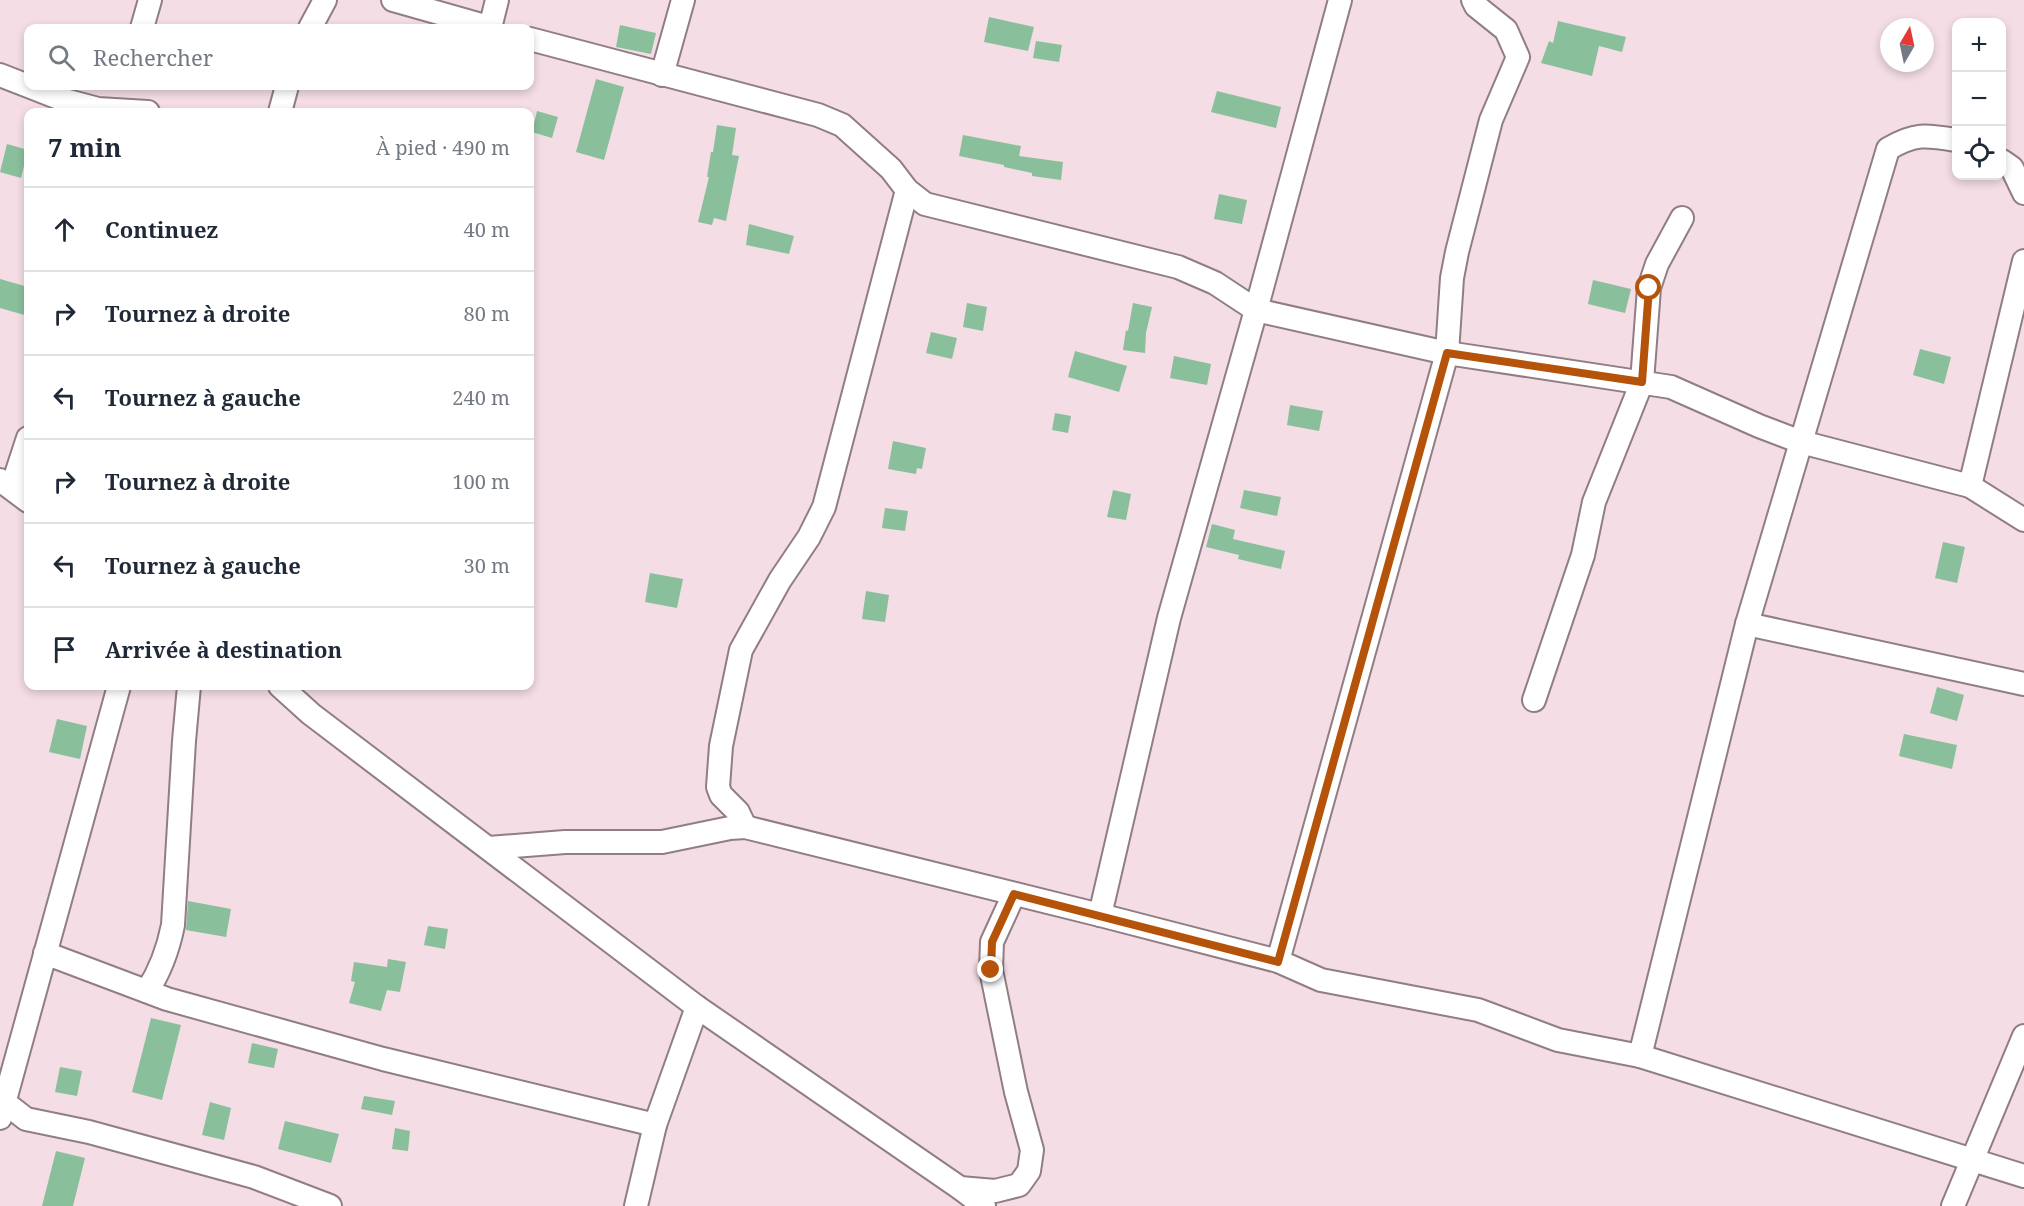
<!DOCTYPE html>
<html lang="fr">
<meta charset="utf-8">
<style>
:root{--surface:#fff;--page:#f2f2f3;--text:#1f2937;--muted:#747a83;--line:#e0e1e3}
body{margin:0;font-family:"Noto Serif",serif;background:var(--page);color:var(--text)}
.controls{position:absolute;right:18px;top:18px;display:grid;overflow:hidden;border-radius:12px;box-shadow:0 3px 9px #0003}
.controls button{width:54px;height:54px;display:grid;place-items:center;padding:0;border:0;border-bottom:2px solid var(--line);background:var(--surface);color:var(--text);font:30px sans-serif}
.compass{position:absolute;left:1880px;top:18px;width:54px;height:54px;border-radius:50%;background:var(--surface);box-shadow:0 3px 9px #0003;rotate:9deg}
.stop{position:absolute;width:18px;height:18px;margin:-14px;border:4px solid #b45309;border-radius:50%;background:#fff}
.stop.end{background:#b45309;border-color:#fff;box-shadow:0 2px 6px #0008}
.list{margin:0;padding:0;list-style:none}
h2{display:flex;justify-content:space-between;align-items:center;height:78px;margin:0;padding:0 24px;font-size:26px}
h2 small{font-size:20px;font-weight:400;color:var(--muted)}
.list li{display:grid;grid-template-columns:39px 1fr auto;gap:18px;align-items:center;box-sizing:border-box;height:84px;padding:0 24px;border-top:2px solid var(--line)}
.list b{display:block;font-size:22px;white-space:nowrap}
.list em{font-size:20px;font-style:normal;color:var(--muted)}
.icon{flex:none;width:33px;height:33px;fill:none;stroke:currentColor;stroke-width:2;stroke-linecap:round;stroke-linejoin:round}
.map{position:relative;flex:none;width:2024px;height:1206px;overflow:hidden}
.search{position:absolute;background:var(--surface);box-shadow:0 3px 9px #0003;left:24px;top:24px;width:510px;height:66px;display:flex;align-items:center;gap:15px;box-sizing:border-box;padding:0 21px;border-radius:12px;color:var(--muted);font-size:22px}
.panel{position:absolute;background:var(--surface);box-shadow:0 3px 9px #0003;left:24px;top:108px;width:510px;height:582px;border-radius:12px}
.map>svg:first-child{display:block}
</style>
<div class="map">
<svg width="2024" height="1206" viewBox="0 0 2024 1206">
<rect width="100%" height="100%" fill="#f4dde5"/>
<g fill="#8abf9b">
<polygon points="989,17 1034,27 1028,51 984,42"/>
<polygon points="1558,21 1626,37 1622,52 1599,46 1592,76 1541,63 1549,41 1553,43"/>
<polygon points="620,25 656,33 651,54 616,47"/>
<polygon points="1036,41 1062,45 1059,62 1033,58"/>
<polygon points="596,79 624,87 604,160 576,152"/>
<polygon points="1217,91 1281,107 1276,128 1211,112"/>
<polygon points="537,111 558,117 552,138 532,132"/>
<polygon points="717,125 736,128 732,155 739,156 726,221 714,218 712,225 698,222 709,177 707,177 711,152 713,152"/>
<polygon points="963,135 1021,146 1019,156 1063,162 1061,180 1032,176 1032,173 1004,167 1004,165 959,156"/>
<polygon points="7,144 28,150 21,178 0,172"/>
<polygon points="1219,194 1247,200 1242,224 1214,219"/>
<polygon points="749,224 794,236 789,254 746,245"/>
<polygon points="0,279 28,287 28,316 0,308"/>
<polygon points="1593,280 1631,289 1625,313 1588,304"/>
<polygon points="967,303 987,307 983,331 963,327"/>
<polygon points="1133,303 1152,307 1146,333 1145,353 1123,350 1126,330 1128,331"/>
<polygon points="931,332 957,338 952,359 926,353"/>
<polygon points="1920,349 1951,357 1944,384 1913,375"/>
<polygon points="1075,351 1127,366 1119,392 1068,377"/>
<polygon points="1174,356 1211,364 1207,385 1170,378"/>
<polygon points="1290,405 1323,411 1319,431 1287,425"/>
<polygon points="1055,413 1071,416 1068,433 1052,430"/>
<polygon points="893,441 926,448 922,469 917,468 916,474 888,469"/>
<polygon points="1113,490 1131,494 1126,520 1107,517"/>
<polygon points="1244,490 1281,497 1277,516 1240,508"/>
<polygon points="885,508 908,511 905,531 882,528"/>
<polygon points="1212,524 1235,530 1233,539 1285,551 1281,569 1238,559 1239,555 1206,547"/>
<polygon points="1943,542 1965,547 1957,583 1935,578"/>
<polygon points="650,573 683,579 677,608 645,602"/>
<polygon points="866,591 889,595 885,622 862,619"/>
<polygon points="1937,687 1964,695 1957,721 1930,713"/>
<polygon points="57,719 87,726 80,759 49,752"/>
<polygon points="1904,734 1957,745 1952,769 1899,756"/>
<polygon points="188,901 231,909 226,937 186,930"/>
<polygon points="428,926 448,929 445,949 424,945"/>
<polygon points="388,959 406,962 400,992 387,990 381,1011 349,1003 355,982 351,981 354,962 387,967"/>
<polygon points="151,1018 181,1025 162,1100 132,1092"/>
<polygon points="252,1043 278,1049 274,1068 248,1063"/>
<polygon points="60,1067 82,1071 77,1096 55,1092"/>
<polygon points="364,1096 395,1101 392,1115 361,1109"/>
<polygon points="210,1102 231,1108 224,1140 202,1135"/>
<polygon points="285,1121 339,1134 331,1163 278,1149"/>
<polygon points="395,1128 410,1131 408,1151 392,1149"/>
<polygon points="56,1151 85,1158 73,1206 42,1206"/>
</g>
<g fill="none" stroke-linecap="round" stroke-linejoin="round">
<defs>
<g id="minor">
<polyline points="393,0 492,28"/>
<polyline points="142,28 150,0"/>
<polyline points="310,28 325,0"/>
<polyline points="490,28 497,0"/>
<polyline points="530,39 818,115 842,125 891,169 907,190 925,204 1178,267 1215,283 1256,310 1447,353 1671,387 1759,426 1801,442 1970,486 2024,520"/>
<polyline points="0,75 64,100 98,109 148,112"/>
<polyline points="662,75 683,0"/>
<polyline points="280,112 287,86"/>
<polyline points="2002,161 2012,168 2024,193"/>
<polyline points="0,480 28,501"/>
<polyline points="1970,486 2024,261"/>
<polyline points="12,487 28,438"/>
<polyline points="1747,624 2024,684"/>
<polyline points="280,686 311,714 697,1007 960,1188 984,1206"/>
<polyline points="1534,700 1583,555 1594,502 1642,382 1649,288 1657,264 1682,218"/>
<polyline points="745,827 738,812 721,795 718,787 721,746 741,650 780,580 809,537 824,507 907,190"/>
<polyline points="489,848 565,842 662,842 730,828 745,827 1100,915 1278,961 1321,980 1478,1010 1558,1040 1640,1056 2024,1176"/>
<polyline points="1100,915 1169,618 1256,310 1340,0"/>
<polyline points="45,953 167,999 383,1059 655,1125"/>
<polyline points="1278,961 1447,353 1452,278 1457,252 1491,120 1518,57 1506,30 1476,6 1473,0"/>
<path d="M147,991C161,970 168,950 173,925L184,741L189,686"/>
<path d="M1640,1056L1747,624L1888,149C1915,133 1926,135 1956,140"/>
<polyline points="4,1102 26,1119 89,1132 254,1177 330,1206"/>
<polyline points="0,1118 119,686"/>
<polyline points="960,1188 995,1191 1019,1185 1029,1171 1032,1150 1016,1092 991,970 992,942 1014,894"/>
<polyline points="636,1206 655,1125 697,1007"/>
<polyline points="1953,1206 2024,1036"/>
</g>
</defs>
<use href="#minor" stroke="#917d84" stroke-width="26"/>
<use href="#minor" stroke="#fff" stroke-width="22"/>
</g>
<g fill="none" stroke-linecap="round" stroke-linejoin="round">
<polyline stroke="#b45309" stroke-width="8" points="991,970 992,942 1014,894 1278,962 1447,353 1642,382 1649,288"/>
</g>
</svg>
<div class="controls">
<button>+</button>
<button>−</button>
<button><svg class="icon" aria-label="locate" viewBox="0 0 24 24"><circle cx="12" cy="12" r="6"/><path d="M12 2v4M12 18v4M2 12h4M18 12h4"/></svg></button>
</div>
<svg class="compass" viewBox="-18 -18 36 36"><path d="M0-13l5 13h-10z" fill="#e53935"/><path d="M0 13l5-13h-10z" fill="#747a83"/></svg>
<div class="stop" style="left:1649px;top:288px"></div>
<div class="stop end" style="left:991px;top:970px"></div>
<div class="search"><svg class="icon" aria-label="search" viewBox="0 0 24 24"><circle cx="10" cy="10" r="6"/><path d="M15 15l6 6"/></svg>Rechercher</div>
<section class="panel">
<h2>7 min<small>À pied · 490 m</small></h2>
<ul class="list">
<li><svg class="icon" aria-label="ahead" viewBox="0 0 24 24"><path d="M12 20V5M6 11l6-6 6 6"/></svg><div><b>Continuez</b></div><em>40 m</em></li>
<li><svg class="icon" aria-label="right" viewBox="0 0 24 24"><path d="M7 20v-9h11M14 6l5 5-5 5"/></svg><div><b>Tournez à droite</b></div><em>80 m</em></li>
<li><svg class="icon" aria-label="left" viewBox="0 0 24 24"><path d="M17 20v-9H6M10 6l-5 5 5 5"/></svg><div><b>Tournez à gauche</b></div><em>240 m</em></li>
<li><svg class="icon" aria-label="right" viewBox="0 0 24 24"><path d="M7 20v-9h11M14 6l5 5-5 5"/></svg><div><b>Tournez à droite</b></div><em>100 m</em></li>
<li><svg class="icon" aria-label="left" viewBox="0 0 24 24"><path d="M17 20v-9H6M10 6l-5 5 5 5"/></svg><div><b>Tournez à gauche</b></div><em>30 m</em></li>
<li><svg class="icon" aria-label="arrive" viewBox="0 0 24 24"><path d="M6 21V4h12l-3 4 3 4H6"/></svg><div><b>Arrivée à destination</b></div></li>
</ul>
</section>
</div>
